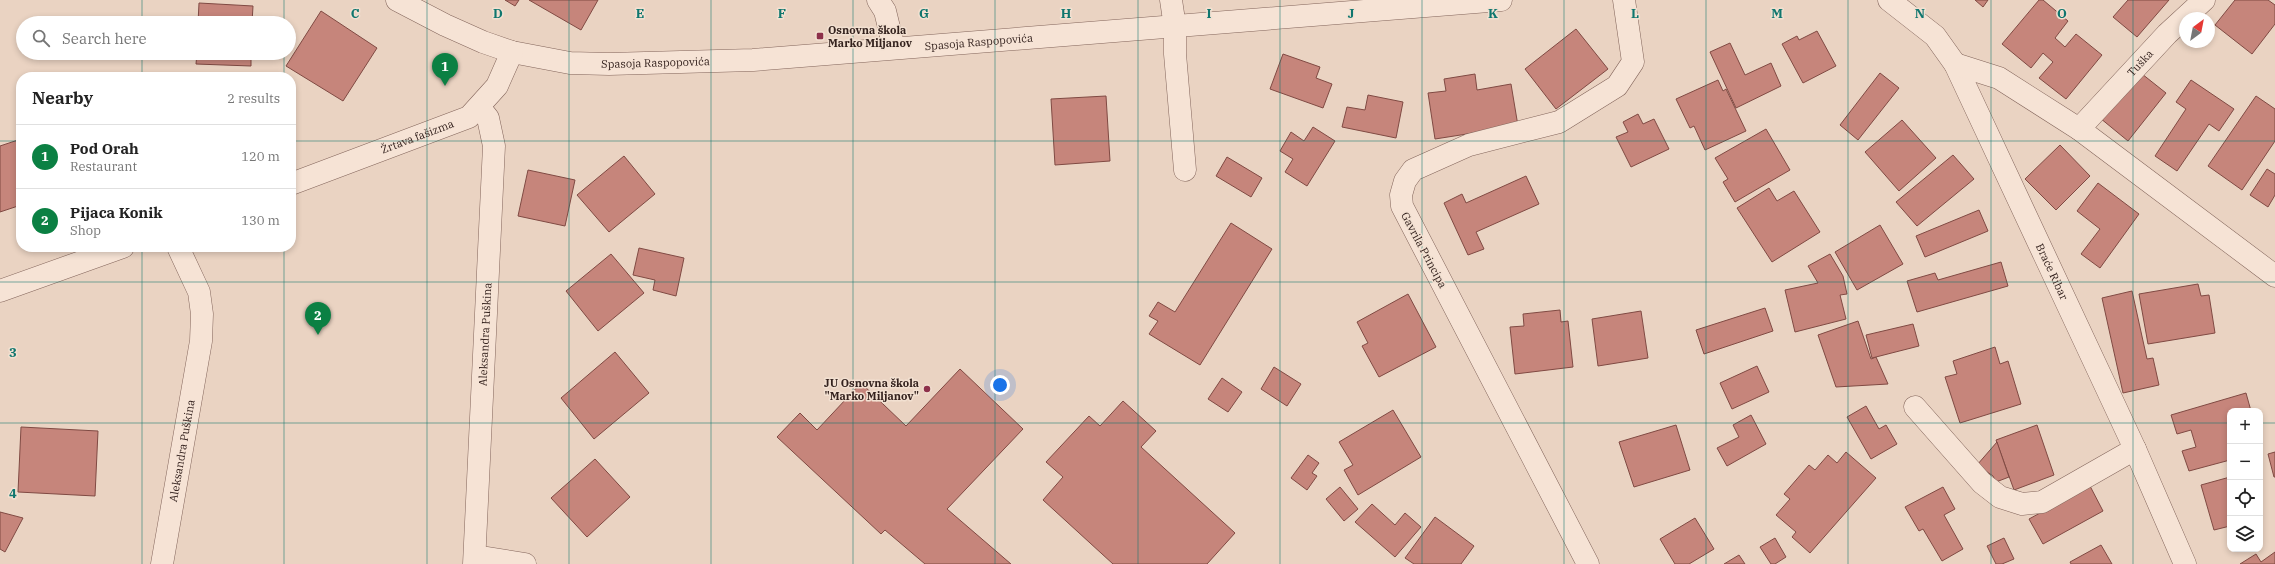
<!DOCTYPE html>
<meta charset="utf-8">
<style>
:root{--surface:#fff;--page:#f2f2f2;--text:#222;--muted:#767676;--line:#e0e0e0;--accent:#0b8043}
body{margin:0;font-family:"IBM Plex Serif",serif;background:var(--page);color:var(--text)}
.controls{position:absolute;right:12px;bottom:12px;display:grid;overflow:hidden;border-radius:8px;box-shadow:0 2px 6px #0003}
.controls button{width:36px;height:36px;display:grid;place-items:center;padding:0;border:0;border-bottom:1px solid var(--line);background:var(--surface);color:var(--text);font:20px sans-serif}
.compass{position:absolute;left:2179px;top:12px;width:36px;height:36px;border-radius:50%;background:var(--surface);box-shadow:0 2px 6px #0003;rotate:32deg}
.you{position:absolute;left:1000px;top:385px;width:14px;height:14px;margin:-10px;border:3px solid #fff;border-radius:50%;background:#1a73e8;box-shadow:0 0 0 6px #1a73e833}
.badge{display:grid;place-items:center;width:26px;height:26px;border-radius:50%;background:var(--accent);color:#fff;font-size:13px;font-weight:700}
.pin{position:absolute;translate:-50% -33px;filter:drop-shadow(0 1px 2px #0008)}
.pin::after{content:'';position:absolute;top:21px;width:14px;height:12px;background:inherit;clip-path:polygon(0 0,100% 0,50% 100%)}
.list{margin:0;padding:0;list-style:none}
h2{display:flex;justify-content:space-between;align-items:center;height:52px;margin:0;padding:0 16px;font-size:17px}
h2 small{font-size:13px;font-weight:400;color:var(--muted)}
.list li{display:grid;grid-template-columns:26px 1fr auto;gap:12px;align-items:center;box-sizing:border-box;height:64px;padding:0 16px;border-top:1px solid var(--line)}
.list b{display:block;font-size:15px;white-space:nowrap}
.list p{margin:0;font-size:13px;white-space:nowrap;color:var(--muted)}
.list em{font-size:13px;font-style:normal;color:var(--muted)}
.icon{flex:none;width:22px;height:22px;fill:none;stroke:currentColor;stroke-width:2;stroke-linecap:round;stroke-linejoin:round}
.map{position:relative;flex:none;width:2275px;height:564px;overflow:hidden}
.search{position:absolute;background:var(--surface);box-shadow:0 2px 6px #0003;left:16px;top:16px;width:280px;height:44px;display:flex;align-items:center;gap:10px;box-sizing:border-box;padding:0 14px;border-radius:22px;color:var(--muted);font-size:15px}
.panel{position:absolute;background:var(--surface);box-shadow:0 2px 6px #0003;left:16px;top:72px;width:280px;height:180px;border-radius:16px}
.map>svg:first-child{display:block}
</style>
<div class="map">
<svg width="2275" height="564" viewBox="0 0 2275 564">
<rect width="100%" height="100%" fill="#ead3c2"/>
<g fill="#c6857b" stroke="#804a43">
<polygon points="505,0 519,0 515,6"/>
<polygon points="529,0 598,0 581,30"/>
<polygon points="1975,0 1988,0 1983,7"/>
<polygon points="2039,0 2043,0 2068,21 2055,38 2065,47 2076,34 2102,55 2066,99 2039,78 2053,62 2043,53 2031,68 2002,44"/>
<polygon points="2128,0 2169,0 2137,37 2113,17"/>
<polygon points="2235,0 2268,0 2275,5 2275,24 2252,54 2215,25"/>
<polygon points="199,3 253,6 252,23 198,23"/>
<polygon points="321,11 377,48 343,101 286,66"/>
<polygon points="1576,29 1608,69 1556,109 1525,69"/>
<polygon points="1817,31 1836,66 1803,83 1782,44 1797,36 1799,40"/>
<polygon points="1730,43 1745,75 1771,63 1781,86 1736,108 1710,52"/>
<polygon points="197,53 251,53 251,66 196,64"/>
<polygon points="1283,54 1320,67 1316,78 1332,84 1323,108 1270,89"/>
<polygon points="2137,70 2166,93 2128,141 2100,118"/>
<polygon points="1880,73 1899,88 1858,140 1840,125"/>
<polygon points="1475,74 1477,90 1511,84 1518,126 1435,139 1428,93 1446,91 1444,79"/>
<polygon points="1718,80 1723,91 1726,89 1746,131 1705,150 1694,126 1690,128 1676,99"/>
<polygon points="2191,80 2234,109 2219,131 2209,124 2177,171 2155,156 2186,109 2176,102"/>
<polygon points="1368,95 1403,102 1396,138 1342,127 1347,107 1365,110"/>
<polygon points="1106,96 1110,161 1055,165 1051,99"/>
<polygon points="2256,96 2275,109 2275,141 2242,190 2208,166"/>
<polygon points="1638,114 1643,124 1654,119 1669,149 1631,167 1616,137 1628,132 1623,122"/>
<polygon points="1902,120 1936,158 1899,191 1865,152"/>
<polygon points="1313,127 1335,141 1307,186 1285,172 1293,159 1280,151 1291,132 1304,141"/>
<polygon points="1766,129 1790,170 1735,202 1723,182 1728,179 1715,158"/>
<polygon points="21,139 21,205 0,212 0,146"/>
<polygon points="2060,145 2090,176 2056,210 2025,179"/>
<polygon points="1953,155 1974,179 1917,226 1896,202"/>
<polygon points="624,156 655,194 609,232 577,195"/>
<polygon points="1227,157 1262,178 1251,197 1216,176"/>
<polygon points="2267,169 2275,174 2275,195 2268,207 2250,195"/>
<polygon points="528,170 575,180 565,226 518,216"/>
<polygon points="1526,176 1539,204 1476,232 1484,249 1468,255 1444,203 1462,194 1466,203"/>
<polygon points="2098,183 2139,214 2100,268 2081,254 2100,229 2077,211"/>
<polygon points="1769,188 1777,201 1794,191 1820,232 1772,262 1737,208"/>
<polygon points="1979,210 1988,231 1925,257 1916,236"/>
<polygon points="1231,223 1272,249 1200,365 1149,334 1158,321 1149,316 1158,302 1175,312"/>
<polygon points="1880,225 1903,264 1857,290 1835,252"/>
<polygon points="639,248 684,258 676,296 653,290 655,280 633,275"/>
<polygon points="611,254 644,293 598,331 566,291"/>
<polygon points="1830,254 1843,276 1847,294 1840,295 1846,319 1795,332 1785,290 1818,283 1808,266"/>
<polygon points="2001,262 2008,286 1917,312 1907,281 1935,273 1938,280"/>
<polygon points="2198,284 2201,296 2209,295 2215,333 2148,344 2139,294"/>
<polygon points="2132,291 2147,359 2153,358 2159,385 2123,393 2102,298"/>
<polygon points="1408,294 1436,347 1379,377 1362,346 1368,343 1357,322"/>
<polygon points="1765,308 1773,331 1704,354 1696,330"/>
<polygon points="1560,310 1561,322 1568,321 1573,367 1515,374 1510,327 1524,326 1523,314"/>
<polygon points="1641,311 1648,358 1598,366 1592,319"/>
<polygon points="1858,321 1871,359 1876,357 1888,384 1836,387 1818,335"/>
<polygon points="1913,324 1919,346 1872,358 1866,335"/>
<polygon points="1995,347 2000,364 2008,361 2021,404 1960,423 1945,377 1957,374 1953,361"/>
<polygon points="615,352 649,393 594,439 561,398"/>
<polygon points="1757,366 1769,392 1732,409 1720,383"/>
<polygon points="1274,367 1301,384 1287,406 1261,389"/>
<polygon points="960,369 1023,429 947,509 1011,564 925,564 885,530 881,534 777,437 800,413 817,430 861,383 906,426"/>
<polygon points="1222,378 1242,392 1228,412 1208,399"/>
<polygon points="2246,393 2251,411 2230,411 2230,460 2189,471 2182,451 2196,447 2191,430 2177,434 2171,415"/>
<polygon points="1123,401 1156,431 1141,447 1235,533 1207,564 1113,564 1043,500 1063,477 1046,462 1089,416 1100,426"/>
<polygon points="1866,406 1879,429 1886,425 1897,444 1871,459 1847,417"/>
<polygon points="1393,410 1421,457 1358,495 1344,470 1353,465 1339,442"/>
<polygon points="1751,415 1766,444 1727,466 1717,448 1739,437 1733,425"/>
<polygon points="1676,425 1690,470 1634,487 1619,442"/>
<polygon points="2037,425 2054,475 2014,490 1996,440"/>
<polygon points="21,427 98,431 95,496 18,492"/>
<polygon points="1997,442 2009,477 1996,482 1993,476 1977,465"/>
<polygon points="1846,452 1876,478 1810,553 1792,537 1796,532 1776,515 1790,499 1784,494 1809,465 1815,470 1828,455 1837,463"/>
<polygon points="2275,452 2275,477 2274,477 2268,454"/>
<polygon points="1308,455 1319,463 1312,473 1317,476 1307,490 1291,478"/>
<polygon points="595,459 630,497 587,537 551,498"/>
<polygon points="2230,477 2230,526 2214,530 2201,485"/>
<polygon points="2090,486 2103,511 2043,544 2029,519"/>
<polygon points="1340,487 1358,509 1344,521 1326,499"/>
<polygon points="1943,487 1955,509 1944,515 1963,549 1942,561 1923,529 1919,531 1905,507"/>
<polygon points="1372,504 1395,525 1405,513 1421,527 1395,557 1355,522"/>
<polygon points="0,512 23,518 5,552 0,549"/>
<polygon points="1435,517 1474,546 1461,564 1414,564 1405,558"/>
<polygon points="1695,518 1714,549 1689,564 1675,564 1660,539"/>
<polygon points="1775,538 1786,557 1775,564 1771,564 1760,547"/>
<polygon points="2004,538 2014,559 2002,564 1996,564 1987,546"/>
<polygon points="2101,545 2112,564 2071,564 2070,562"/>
<polygon points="2275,552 2275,564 2240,564 2256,554 2261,562"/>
<polygon points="1739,555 1745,564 1724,564"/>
</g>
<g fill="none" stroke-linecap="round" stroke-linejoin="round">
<defs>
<g id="minor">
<path id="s1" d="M397,0L445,25L483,42L512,52L570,63L609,64L753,60L1501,0"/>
<polyline points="878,0 885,11 894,48"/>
<polyline points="1171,0 1175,27 1175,54 1185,170"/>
<path id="s2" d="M1889,0L1935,36L1955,64L2135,449L2185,564"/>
<polyline points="1955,64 1999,78 2079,129 2275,276"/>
<path id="s3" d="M2079,129L2167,34L2204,0"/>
<path id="s4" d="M291,184L469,117L497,86L512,52"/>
<polyline points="0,291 123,247"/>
<polyline points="1915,407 1982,483 2000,497 2022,504 2042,502 2135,449"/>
<polyline points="475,556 525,564"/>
<path id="s5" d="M162,564L201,341L202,314L199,292L178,247"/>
<path id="s6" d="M474,564L494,146L488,118L480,108"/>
<polyline points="1588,564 1402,206 1401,195 1405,181 1413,170 1469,145 1559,122 1617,86 1633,62 1624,0"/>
</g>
</defs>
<use href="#minor" stroke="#83655b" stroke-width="23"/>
<use href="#minor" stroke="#f6e3d5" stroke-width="22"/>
</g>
<path fill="none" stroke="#0f766e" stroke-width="1" stroke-opacity="0.55" d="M142,0V23M284,0V23M427,0V564M569,0V564M711,0V564M853,0V564M995,0V564M1138,0V564M1280,0V564M1422,0V564M1564,0V564M1706,0V564M1848,0V564M1991,0V564M2133,0V564M142,53V77M284,53V77M0,141H21M291,141H2275M142,247V564M284,247V564M0,282H2275M0,423H2230M2260,423H2275"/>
<g fill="#8d304a" stroke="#f2e0d1" stroke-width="1.5">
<rect x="816" y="32" width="8" height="8" rx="2"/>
<circle cx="927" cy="389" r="4"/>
</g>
<g text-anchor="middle" stroke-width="3" stroke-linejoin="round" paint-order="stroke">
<g font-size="11" font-weight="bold" fill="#34221e" stroke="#f2e0d1" text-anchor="start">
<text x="828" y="34">Osnovna škola<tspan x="828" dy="13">Marko Miljanov</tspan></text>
<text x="919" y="387" text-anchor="end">JU Osnovna škola<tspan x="919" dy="13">"Marko Miljanov"</tspan></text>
</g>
<g font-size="11" fill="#34221e" stroke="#f2e0d1">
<text dy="4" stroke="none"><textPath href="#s1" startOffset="595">Spasoja Raspopovića</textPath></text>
<text dy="4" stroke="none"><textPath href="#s1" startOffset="271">Spasoja Raspopovića</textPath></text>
<text dy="4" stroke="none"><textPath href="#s3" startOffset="90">Tuška</textPath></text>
<text dy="4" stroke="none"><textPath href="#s4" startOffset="135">Žrtava fašizma</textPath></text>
<text transform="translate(1424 250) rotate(62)" y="4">Gavrila Principa</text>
<text dy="4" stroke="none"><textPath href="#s2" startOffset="322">Braće Ribar</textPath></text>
<text dy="4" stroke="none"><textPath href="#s6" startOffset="230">Aleksandra Puškina</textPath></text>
<text dy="4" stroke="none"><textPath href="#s5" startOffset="115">Aleksandra Puškina</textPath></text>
</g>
</g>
<g font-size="13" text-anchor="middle" font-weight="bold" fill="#0f766e" stroke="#f2e0d1" stroke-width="3" stroke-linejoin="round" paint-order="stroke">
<text x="355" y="18">C</text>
<text x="498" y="18">D</text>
<text x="640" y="18">E</text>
<text x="782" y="18">F</text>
<text x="924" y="18">G</text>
<text x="1066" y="18">H</text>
<text x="1209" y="18">I</text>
<text x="1351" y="18">J</text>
<text x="1493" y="18">K</text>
<text x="1635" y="18">L</text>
<text x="1777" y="18">M</text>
<text x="1920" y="18">N</text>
<text x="2062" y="18">O</text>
<text x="13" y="357">3</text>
<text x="13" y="498">4</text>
</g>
</svg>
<div class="controls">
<button>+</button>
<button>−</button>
<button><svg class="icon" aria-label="locate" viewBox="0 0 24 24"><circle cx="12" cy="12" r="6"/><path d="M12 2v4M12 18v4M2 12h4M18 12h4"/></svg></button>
<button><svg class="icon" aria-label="layers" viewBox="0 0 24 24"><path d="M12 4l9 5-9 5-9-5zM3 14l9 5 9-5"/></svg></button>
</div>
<svg class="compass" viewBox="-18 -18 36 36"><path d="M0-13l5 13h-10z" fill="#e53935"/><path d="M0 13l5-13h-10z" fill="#767676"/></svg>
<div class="you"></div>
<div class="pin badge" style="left:445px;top:86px">1</div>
<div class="pin badge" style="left:318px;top:335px">2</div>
<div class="search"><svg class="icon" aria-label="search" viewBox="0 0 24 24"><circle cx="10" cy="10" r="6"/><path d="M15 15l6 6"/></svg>Search here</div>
<section class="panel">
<h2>Nearby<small>2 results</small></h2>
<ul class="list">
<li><span class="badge">1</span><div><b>Pod Orah</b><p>Restaurant</p></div><em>120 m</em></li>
<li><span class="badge">2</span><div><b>Pijaca Konik</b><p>Shop</p></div><em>130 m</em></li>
</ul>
</section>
</div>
